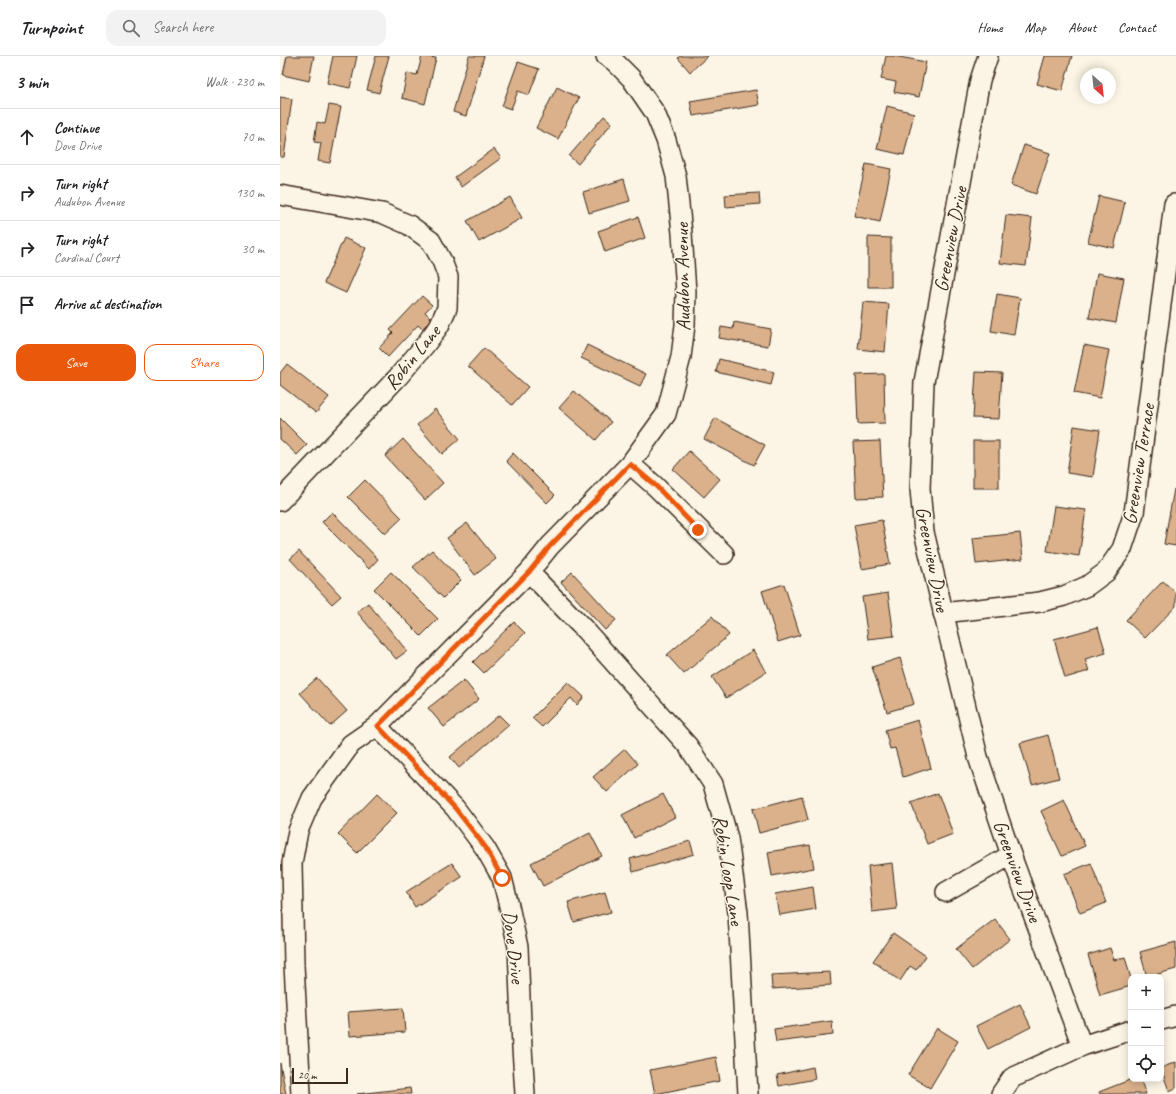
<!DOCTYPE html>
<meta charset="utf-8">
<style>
:root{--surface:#fff;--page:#f2f2f2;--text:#202124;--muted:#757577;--line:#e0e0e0;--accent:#ea580c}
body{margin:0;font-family:Caveat,sans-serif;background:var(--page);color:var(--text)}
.controls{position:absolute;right:12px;bottom:12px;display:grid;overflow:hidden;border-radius:8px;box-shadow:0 2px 10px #0003}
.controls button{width:36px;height:36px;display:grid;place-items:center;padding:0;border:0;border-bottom:1px solid var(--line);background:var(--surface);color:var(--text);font:20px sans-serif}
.compass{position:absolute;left:800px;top:12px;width:36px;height:36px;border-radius:50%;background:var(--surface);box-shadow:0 2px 10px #0003;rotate:153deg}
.scale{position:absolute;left:12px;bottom:10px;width:56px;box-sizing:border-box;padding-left:4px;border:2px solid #3b2a1e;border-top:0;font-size:11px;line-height:14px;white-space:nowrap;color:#3b2a1e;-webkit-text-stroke:3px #fcf5e5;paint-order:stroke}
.stop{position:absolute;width:12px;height:12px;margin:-9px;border:3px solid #ea580c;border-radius:50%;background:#fff}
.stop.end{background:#ea580c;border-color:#fff;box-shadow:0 1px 4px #0008}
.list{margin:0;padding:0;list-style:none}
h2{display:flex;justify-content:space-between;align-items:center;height:52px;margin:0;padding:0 16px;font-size:17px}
h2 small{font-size:13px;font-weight:400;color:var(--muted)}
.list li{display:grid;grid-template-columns:26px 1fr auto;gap:12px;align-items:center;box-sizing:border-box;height:56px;padding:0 16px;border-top:1px solid var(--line)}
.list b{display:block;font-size:15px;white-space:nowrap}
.list p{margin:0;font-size:13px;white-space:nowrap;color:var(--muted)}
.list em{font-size:13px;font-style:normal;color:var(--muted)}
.actions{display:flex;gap:8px;padding:12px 16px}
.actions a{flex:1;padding:9px 0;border:1px solid var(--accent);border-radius:12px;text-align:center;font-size:14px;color:var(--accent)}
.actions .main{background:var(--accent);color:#fff}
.icon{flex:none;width:22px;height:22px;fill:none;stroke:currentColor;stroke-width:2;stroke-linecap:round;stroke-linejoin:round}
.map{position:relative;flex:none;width:896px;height:1038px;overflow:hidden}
header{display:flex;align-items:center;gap:24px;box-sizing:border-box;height:56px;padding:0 20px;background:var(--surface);border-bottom:1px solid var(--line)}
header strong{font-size:19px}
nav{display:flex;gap:22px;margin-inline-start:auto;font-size:14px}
.search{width:280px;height:36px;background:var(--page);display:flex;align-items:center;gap:10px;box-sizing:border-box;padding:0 14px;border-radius:12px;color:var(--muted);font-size:15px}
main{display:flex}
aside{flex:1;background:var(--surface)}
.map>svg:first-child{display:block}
</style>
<header>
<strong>Turnpoint</strong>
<div class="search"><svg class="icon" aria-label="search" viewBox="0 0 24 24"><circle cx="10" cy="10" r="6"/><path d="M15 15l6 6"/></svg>Search here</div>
<nav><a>Home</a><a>Map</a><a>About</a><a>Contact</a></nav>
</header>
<main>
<aside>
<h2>3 min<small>Walk · 230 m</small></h2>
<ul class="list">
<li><svg class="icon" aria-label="ahead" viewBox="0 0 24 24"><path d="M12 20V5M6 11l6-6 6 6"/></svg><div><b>Continue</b><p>Dove Drive</p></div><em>70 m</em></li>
<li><svg class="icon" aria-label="right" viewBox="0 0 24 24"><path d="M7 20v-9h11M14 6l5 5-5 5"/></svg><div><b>Turn right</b><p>Audubon Avenue</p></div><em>130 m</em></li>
<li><svg class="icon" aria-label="right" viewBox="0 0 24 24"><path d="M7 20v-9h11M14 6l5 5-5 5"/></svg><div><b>Turn right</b><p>Cardinal Court</p></div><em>30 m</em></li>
<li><svg class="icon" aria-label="arrive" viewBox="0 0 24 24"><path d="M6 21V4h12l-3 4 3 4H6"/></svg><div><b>Arrive at destination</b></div></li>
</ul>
<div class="actions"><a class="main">Save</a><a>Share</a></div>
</aside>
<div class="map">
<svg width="896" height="1038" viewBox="0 0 896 1038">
<rect width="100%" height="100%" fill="#fcf5e5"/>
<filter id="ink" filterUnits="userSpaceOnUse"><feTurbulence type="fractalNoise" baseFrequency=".025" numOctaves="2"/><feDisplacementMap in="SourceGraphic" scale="8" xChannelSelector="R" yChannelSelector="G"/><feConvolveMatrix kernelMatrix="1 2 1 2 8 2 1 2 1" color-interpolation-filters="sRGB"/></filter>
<g filter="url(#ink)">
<g fill="#dab18b" stroke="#3b2a1e">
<polygon points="7,0 34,0 29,25 3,19"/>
<polygon points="53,0 77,0 70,32 47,27"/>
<polygon points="96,0 109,0 99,37 87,34"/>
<polygon points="142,0 156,2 145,48 122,42 127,17 137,19"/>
<polygon points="189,0 204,0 186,60 173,56"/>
<polygon points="400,0 428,0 410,16 398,2"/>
<polygon points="606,0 614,0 646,6 639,41 614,36 616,26 601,23"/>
<polygon points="765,0 792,0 782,35 757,28"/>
<polygon points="238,6 259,13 249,39 238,35 231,53 222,50"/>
<polygon points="277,31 299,42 278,83 256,72"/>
<polygon points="476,34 479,49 413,60 410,45"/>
<polygon points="0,41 12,43 4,101 0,101"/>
<polygon points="49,49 61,51 50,107 38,105 41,87 34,86 37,66 45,68"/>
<polygon points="607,50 634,57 624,99 597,93"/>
<polygon points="324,60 332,67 298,108 289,100"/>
<polygon points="744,89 770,97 756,138 731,129"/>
<polygon points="214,93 221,102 181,131 175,121"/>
<polygon points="586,108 611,113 600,166 574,160"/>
<polygon points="344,123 350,145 309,157 303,136"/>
<polygon points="479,137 480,148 446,151 445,139"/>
<polygon points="819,140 845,146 834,192 808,186"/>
<polygon points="230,141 242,162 199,186 187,165"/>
<polygon points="726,159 752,162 746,210 720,207"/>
<polygon points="358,161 365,182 325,196 318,175"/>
<polygon points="588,181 611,182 611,231 588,231"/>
<polygon points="64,182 86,192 66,237 44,227"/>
<polygon points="817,217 844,222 836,267 809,262"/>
<polygon points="717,238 740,242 734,279 711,275"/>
<polygon points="142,240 152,249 145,256 152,263 142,273 138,269 108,301 99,292 113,277 110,274"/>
<polygon points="583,246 609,248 605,296 578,293"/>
<polygon points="454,266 491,273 488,290 439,282 441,271 453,273"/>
<polygon points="307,289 366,318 360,330 301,302"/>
<polygon points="804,289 829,294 820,342 794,337"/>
<polygon points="204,292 248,331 232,349 188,310"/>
<polygon points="439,303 494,316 491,329 436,316"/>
<polygon points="7,308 49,341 36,357 0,329 0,317"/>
<polygon points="696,316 722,317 719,363 693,362"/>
<polygon points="604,318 605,367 578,368 576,319"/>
<polygon points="294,335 331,366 316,384 279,352"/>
<polygon points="155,353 180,383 162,398 137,369"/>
<polygon points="0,362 27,389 17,399 0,383"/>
<polygon points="435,362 485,389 474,409 424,383"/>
<polygon points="794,370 820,374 813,421 787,417"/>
<polygon points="123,383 163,427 145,444 105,400"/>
<polygon points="600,385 603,441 576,442 573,386"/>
<rect x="693" y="385" width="26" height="47"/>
<polygon points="409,395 440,423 424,441 393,413"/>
<polygon points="233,397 275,439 267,447 226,405"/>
<polygon points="85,424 122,462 105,478 68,441"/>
<polygon points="894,433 896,433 896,490 884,488"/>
<polygon points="774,450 806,454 799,500 767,495"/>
<polygon points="52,456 98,503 89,513 42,466"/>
<polygon points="602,464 610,508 582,513 574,469"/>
<polygon points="187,467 216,503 195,519 167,482"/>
<polygon points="740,477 743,503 696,508 693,482"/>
<polygon points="152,494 181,524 163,542 133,511"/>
<polygon points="19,495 61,540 52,548 10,503"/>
<polygon points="111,516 158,563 141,580 94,533"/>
<polygon points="292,516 336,564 325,574 281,526"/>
<polygon points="883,525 896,537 896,550 865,582 846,564"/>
<polygon points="504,528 520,579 498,586 482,535"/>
<polygon points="608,537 614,580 588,583 582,541"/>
<polygon points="88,547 127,595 116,603 77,556"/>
<polygon points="432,560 449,579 404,618 387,599"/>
<polygon points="234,566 245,577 204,617 193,606"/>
<polygon points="818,571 826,597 805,603 809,615 785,622 774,583"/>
<polygon points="473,594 486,616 446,642 432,621"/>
<polygon points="620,602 634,648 607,656 592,611"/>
<polygon points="37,622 67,655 50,670 20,637"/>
<polygon points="184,624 199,643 164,671 148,652"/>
<polygon points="288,626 304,641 297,649 291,642 262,671 252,662"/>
<polygon points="219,659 229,669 179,712 170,701"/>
<polygon points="638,664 651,712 623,721 615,692 610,693 605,674"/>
<polygon points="768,679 779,722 752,729 740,687"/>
<polygon points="345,693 358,708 327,736 313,721"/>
<polygon points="658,737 673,778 647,788 631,747"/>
<polygon points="97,738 117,757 77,797 58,778"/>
<polygon points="383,738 395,761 354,782 342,759"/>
<polygon points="522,740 528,764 479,777 473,753"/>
<polygon points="784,744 805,790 782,800 761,755"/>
<polygon points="310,777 322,800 263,830 251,807"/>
<polygon points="410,785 414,798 353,816 350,803"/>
<polygon points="530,789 534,812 492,820 488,796"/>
<polygon points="172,807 182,821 135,851 126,836"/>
<polygon points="612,807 617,853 592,856 588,810"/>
<polygon points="811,807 826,847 800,857 784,818"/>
<polygon points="533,831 536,853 499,859 495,838"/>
<polygon points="325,836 331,856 294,866 288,846"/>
<polygon points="715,863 730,883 692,913 676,893"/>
<polygon points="613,877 646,900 636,914 630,910 620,925 593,905"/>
<polygon points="896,886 896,913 867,921 860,896"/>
<polygon points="830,892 834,904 845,901 851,923 851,930 820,939 808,899"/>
<polygon points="550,916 551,929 492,933 491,919"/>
<polygon points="740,948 751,971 708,993 696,970"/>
<polygon points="123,952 125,976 70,980 68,956"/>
<polygon points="552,965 553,979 496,986 494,973"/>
<polygon points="657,972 678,985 650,1032 628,1019"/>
<polygon points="436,1001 440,1025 375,1038 370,1014"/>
<polygon points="896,1006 896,1032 889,1035 881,1012"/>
<polygon points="0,1007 6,1038 0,1038"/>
<polygon points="533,1011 535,1023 499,1030 497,1019"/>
<polygon points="852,1023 860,1023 866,1038 820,1038 819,1036"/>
<polygon points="130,1032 131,1038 77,1038"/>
</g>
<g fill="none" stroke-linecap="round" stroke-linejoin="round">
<defs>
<g id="minor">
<polyline points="708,0 700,24 644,326 640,433 644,476 698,701 731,799 802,990"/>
<polyline points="0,139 102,157 129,169 151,185 162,205 168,221 167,252 159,270 145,289 118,321 0,445"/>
<polyline points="350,408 375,430 444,498"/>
<polyline points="249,516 305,574 408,690 433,728 448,782 458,857 468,1038"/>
<polyline points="663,557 760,546 784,540 807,530 826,516 842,493 854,457 894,148"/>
<polyline points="97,670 175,752 205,792 222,822 229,850 238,891 242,992 245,1038"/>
<polyline points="666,836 731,799"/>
<polyline points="881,964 896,960"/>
<polyline points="21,1038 14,909 12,807 18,775 32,742 71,688 97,670 249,516 270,490 350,408 386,358 401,301 405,269 406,236 402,177 396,120 386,84 375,57 351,22 334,5 326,0"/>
<polyline points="721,1038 732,1022 802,990 851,974"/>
</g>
</defs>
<use href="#minor" stroke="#3b2a1e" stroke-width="22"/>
<use href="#minor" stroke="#fcf5e5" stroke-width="19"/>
</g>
</g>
<g fill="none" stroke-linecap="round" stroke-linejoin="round" filter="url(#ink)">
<polyline stroke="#ea580c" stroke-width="5" points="222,822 206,792 175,752 98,670 249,516 270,490 350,408 376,430 418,474"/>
</g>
<g text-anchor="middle" stroke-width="3" stroke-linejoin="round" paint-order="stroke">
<g font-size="20" fill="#3b2a1e" stroke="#fcf5e5">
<text transform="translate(670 183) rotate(-79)" y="7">Greenview Drive</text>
<text transform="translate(402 221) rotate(-91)" y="7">Audubon Avenue</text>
<text transform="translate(132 301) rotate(-51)" y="7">Robin Lane</text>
<text transform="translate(858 408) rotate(-81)" y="7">Greenview Terrace</text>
<text transform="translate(653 503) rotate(79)" y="7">Greenview Drive</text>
<text transform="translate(449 814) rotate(81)" y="7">Robin Loop Lane</text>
<text transform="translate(738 815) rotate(70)" y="7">Greenview Drive</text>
<text transform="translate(234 891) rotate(83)" y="7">Dove Drive</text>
</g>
</g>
</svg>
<div class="controls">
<button>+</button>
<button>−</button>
<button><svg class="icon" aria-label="locate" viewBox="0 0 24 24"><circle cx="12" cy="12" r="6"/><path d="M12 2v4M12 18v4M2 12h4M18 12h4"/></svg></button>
</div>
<svg class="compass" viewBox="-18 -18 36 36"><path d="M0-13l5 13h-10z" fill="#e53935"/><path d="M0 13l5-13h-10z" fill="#757577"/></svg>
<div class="scale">20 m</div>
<div class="stop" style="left:222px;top:822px"></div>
<div class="stop end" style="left:418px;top:474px"></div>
</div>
</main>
